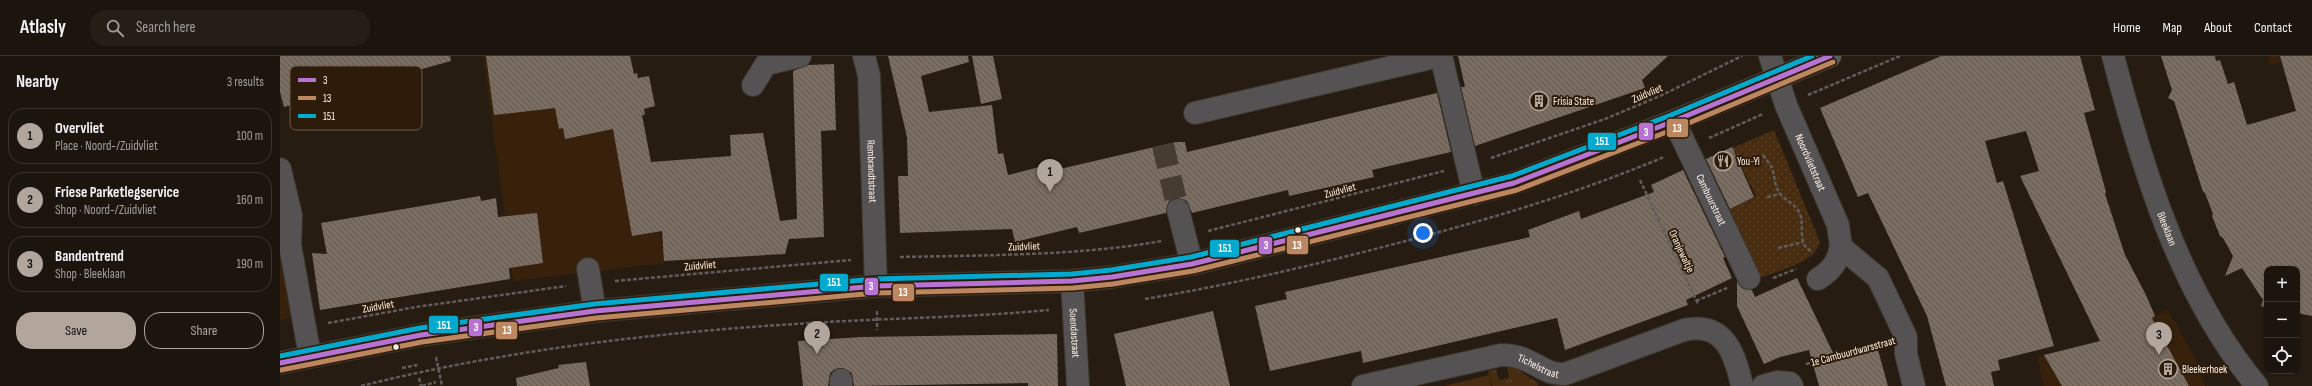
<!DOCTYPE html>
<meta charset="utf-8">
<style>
:root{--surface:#1c150e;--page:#251e17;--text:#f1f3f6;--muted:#a09f9e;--line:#3a342e;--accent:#b2a69c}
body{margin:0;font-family:"Sofia Sans Condensed",sans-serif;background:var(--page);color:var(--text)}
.controls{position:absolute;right:12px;bottom:12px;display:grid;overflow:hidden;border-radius:8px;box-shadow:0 1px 3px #0004}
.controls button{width:36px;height:36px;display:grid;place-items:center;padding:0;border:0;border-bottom:1px solid var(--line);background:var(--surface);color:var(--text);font:20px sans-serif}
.you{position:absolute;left:1143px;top:177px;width:14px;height:14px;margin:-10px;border:3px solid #fff;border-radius:50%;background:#1a73e8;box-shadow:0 0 0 6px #1a73e833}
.badge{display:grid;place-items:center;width:26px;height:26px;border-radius:50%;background:var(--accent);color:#111;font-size:13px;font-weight:700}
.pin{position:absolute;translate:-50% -33px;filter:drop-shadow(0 1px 2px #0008)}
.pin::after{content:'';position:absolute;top:21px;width:14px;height:12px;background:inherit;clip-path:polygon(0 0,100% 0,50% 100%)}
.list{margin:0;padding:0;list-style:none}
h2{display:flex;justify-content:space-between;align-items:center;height:52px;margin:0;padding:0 16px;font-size:17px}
h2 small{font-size:13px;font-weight:400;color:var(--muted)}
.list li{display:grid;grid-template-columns:26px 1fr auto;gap:12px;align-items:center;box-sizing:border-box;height:56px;margin:0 8px 8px;padding:0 8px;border:1px solid var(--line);border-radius:16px}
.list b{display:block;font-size:15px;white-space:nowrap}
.list p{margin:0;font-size:13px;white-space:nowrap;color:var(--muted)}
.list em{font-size:13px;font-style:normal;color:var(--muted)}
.actions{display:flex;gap:8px;padding:12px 16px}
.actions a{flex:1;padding:9px 0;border:1px solid var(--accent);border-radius:16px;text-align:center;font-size:14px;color:var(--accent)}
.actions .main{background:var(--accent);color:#111}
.icon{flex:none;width:22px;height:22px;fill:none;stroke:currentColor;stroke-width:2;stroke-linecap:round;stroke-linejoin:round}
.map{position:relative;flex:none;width:2032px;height:330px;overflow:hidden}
header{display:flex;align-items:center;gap:24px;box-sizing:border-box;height:56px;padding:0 20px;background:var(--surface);border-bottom:1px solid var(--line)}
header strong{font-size:19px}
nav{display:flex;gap:22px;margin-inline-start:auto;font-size:14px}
.search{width:280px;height:36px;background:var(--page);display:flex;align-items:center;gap:10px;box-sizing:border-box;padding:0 14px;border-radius:16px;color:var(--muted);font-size:15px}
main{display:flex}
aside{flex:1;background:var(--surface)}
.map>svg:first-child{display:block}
</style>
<header>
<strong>Atlasly</strong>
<div class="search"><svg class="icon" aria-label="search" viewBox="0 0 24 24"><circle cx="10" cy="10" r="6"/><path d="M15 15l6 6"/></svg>Search here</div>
<nav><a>Home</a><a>Map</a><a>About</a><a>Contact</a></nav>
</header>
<main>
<aside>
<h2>Nearby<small>3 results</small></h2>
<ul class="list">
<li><span class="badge">1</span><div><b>Overvliet</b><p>Place · Noord-/Zuidvliet</p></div><em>100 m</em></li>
<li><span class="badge">2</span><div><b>Friese Parketlegservice</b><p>Shop · Noord-/Zuidvliet</p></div><em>160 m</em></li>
<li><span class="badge">3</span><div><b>Bandentrend</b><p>Shop · Bleeklaan</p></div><em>190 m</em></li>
</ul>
<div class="actions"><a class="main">Save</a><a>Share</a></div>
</aside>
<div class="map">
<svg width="2032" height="330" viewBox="0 0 2032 330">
<defs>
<pattern id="grass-tufts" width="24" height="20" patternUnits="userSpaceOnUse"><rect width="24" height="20" fill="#472c10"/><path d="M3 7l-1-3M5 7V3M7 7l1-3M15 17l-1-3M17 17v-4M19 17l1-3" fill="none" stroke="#594127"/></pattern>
<pattern id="park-dots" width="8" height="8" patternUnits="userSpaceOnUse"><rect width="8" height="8" fill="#472c10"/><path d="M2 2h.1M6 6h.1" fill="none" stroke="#594127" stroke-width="1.8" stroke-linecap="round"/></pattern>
<pattern id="building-back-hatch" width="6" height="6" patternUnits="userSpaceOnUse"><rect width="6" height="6" fill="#7b6d60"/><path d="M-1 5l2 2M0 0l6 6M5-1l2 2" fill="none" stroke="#615951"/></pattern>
</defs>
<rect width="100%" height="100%" fill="#261c12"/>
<g fill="#37210b">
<polygon points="203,0 322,0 326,23 354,18 385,207 233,225 224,169 226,168"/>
<polygon points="1988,0 2022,0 1989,9"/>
<polygon points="0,164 12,261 0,264"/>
<polygon points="1888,254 1919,309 1925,330 1764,330 1757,301 1836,282"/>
</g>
<polygon fill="url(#grass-tufts)" points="1227,311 1235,312 1258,327 1258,330 1212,330 1208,315 1216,313 1219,324 1229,322"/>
<path fill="url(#park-dots)" d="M1494,74L1540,186C1536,207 1497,215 1479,222L1447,155L1476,140L1452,92Z"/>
<polygon fill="#472c10" points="1209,319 1211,330 1164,330"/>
<g fill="url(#building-back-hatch)">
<polygon points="0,0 170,0 171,5 4,51 0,36"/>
<polygon points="206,0 350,0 354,18 357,17 358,22 369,20 375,50 364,53 365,59 362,59 371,106 451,100 450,79 483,77 500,165 517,163 513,15 528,9 554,8 556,74 541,75 544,181 509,183 505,198 384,205 382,175 352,180 333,73 285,83 283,72 279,73 275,52 214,59"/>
<polygon points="608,0 688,0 689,6 641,20 649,56 712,49 718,98 723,97 728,119 779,106 780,113 896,86 905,86 907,96 1157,37 1171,96 1092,114 1094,121 1009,140 1008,134 912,157 907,145 895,142 889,145 886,157 799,177 797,171 735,186 732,173 620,177 618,120 628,120 627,81"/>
<polygon points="692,0 713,0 722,43 701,48"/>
<polygon points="1178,0 1388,0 1362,24 1365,32 1195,90 1181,31 1185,31"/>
<polygon points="1661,0 1800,0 1815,54 1804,57 1826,136 1825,138 1845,199 1866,239 1875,260 1872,262 1909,330 1782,330 1764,299 1820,285 1740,120 1759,115 1746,75 1705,85 1717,127 1723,125 1774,290 1718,304 1720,314 1711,316 1714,330 1666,330 1647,260 1588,137 1578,141 1540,52"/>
<polygon points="1881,0 1935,0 1936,5 1940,4 1948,28 1954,26 1967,69 2016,55 2000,0 2032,0 2032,260 2017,257 2017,213 1987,213 1987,252 1981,250 1983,244 1962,212 1945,220 1953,200 1943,182 1940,180 1932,160 1933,158 1925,137 1923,136 1894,45 1888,42 1892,34"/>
<polygon points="1452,91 1474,141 1450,153 1426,103"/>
<polygon points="1403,114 1445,201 1443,202 1452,222 1406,244 1408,249 1285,294 1277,262 1083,307 1081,295 990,315 975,250 1007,243 1005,236 1250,181 1248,174 1299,155 1301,163 1374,136 1371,129"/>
<polygon points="200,140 201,145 216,142 218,161 257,157 263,207 229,212 230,223 40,254 32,197 47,198 41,167"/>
<polygon points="1517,222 1557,305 1598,294 1608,330 1539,330 1529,294 1500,301 1484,308 1457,250 1457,225 1462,232 1472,234 1475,241"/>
<polygon points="933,255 950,330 846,330 834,278"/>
<polygon points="777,278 778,330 748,330 748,327 574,330 572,317 561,312 555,313 550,317 548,330 523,330 518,285 582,281"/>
<polygon points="306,306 310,330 237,330 236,322 279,312 278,309"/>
</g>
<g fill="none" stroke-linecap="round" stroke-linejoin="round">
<polyline stroke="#463c32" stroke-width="22" stroke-dasharray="22 11" stroke-linecap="butt" points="883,89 898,154"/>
<defs>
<g id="minor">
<path id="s1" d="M584,0L589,19L596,230"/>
<polyline points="1161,0 1194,138"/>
<path id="s2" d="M1490,0L1506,49L1558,169L1561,191L1598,222L1626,281V298L1634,330"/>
<path id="s3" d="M1833,0C1863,114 1900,238 1977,330"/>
<polyline points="473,29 486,8 520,0"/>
<polyline points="915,57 1159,0"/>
<path id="s4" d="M1394,65L1469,222"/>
<polyline points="0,113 11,159 10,189 30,300"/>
<polyline points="898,154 912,208"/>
<polyline points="308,213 315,255"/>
<path d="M1538,223C1552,214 1557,207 1561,191"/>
<path id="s5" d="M792,225L798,330"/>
<polyline points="561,330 561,324"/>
<path id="s6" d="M1083,330L1221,299C1230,299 1238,300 1246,304C1260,310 1269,319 1285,318L1404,274C1444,265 1455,297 1462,330"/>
<polyline points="1483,330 1497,326 1510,327 1512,330"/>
</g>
<polyline id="major" points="0,307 141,279 315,255 596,230 792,225 832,221 912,208 1234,127 1394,65 1550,0"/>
</defs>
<use href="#minor" stroke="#3e362d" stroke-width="24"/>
<use href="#major" stroke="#3e362d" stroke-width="24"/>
<g stroke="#615d5d" stroke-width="2.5" stroke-dasharray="4 2" stroke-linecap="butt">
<polyline points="1528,39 1620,0"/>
<polyline points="1429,82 1483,58"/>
<path d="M1483,99C1486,104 1490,108 1492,112C1495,120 1494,129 1499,136C1504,144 1516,148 1520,158C1525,172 1516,189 1533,196"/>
<polyline points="1211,102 1325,63 1380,40 1462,0"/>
<polyline points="1360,124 1418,248"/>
<polyline points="1487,141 1500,138"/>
<polyline points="928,175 1164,115"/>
<polyline points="1498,192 1523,186"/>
<path d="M620,201C708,199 796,200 882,185"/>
<polyline points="1493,222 1516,213"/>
<polyline points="335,225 571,204"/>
<path d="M865,243C944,230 1021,212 1099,192C1196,167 1291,140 1384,101"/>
<polyline points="1416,245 1447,232"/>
<polyline points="597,255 597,274"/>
<polyline points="48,267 136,251 286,230"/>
<polyline points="156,301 162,330"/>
<polyline points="1526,308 1602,287"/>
<polyline points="122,312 136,309 137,312"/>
<polyline points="139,322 141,330"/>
<path d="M81,330C221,295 370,277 515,268C599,262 684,262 769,254"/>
<polyline points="142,330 156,326"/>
</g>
<use href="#minor" stroke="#545253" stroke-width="22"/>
<use href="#major" stroke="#5b5a5d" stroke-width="22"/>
<defs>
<polyline id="bus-1" points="0,307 141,279 315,255 596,230 792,225 832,221 912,208 1234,127 1394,65 1550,0"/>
<polyline id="bus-2" points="1,314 142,286 316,262 596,237 793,232 833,228 913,215 1237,134 1397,72 1553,6"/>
<polyline id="bus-3" points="0,300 140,272 314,248 595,223 792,218 831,214 911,201 1232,120 1391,59 1532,0"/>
</defs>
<use href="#bus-1" stroke="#2e1c0a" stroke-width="8"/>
<use href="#bus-2" stroke="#2e1c0a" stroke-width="8"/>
<use href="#bus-3" stroke="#2e1c0a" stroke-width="8"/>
<use href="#bus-1" stroke="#b673d3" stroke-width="5"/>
<use href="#bus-2" stroke="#bb8660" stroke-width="5"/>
<use href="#bus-3" stroke="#00a9ce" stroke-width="5"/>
</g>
<defs>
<symbol id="building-ring" viewBox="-11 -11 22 22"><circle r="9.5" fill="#2e1c0a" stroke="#b2a69c" stroke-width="1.5"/><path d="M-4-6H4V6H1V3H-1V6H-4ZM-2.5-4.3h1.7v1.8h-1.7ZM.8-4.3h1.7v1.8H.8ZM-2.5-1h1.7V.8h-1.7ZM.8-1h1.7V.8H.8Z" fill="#b2a69c"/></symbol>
<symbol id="restaurant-ring" viewBox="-11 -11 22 22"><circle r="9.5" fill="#2e1c0a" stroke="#b2a69c" stroke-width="1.5"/><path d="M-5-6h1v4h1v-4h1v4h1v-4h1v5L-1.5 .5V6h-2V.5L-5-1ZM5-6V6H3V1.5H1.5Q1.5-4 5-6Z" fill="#b2a69c"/></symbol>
</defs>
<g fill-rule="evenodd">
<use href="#building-ring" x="1248" y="34" width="22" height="22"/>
<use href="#restaurant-ring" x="1432" y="94" width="22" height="22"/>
<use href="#building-ring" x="1877" y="302" width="22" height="22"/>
</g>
<g fill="#fef1e6" stroke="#2e1c0a" stroke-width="1.5">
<circle cx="1018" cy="174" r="3.5"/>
<circle cx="116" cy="291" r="3.5"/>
</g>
<g text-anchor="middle" stroke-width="4" stroke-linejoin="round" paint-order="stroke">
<g font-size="11" fill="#fef1e6" stroke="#2e1c0a">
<text transform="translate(1367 37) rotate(-23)" y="4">Zuidvliet</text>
<text dy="4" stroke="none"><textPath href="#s2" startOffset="114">Noordvlietstraat</textPath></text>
<text dy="4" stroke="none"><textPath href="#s1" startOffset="116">Rembrandtstraat</textPath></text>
<text transform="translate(1060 134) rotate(-15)" y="4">Zuidvliet</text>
<text dy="4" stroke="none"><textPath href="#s4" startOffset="87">Cambuurstraat</textPath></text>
<text dy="4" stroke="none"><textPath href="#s3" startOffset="181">Bleeklaan</textPath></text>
<text transform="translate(744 190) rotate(-2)" y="4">Zuidvliet</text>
<text transform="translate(1402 195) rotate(65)" y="4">Oranjewaltje</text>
<text transform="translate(420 209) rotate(-5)" y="4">Zuidvliet</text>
<text transform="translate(98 250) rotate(-10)" y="4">Zuidvliet</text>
<text dy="4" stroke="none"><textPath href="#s5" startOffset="52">Soendastraat</textPath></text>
<text transform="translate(1573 295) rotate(-15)" y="4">1e Cambuurdwarsstraat</text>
<text dy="4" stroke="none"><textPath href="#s6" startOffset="181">Tichelstraat</textPath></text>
</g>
<g font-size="11" fill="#fef1e6" stroke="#2e1c0a" text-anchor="start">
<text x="1273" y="49">Frisia State</text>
<text x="1457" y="109">You-Yi</text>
<text x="1902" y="317">Bleekerhoek</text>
</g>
</g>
<rect x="10" y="10" width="132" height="64" rx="6" fill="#2e1c0a" stroke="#6c5c4c" stroke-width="1"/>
<rect x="18" y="22" width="18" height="4" fill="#b673d3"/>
<rect x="18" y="40" width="18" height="4" fill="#bb8660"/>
<rect x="18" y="58" width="18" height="4" fill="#00a9ce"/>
<g font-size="11" fill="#fef1e6">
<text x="43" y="28">3</text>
<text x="43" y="46">13</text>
<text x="43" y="64">151</text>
</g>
<g stroke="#2e1c0a" stroke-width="1.5">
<rect x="1386" y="62" width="23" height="20" rx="4" fill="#bb8660"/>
<rect x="1358" y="66" width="16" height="19" rx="4" fill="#b673d3"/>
<rect x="1307" y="76" width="30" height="19" rx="4" fill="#00a9ce"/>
<rect x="1006" y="179" width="23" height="20" rx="4" fill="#bb8660"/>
<rect x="978" y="180" width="15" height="19" rx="4" fill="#b673d3"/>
<rect x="929" y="183" width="31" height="19" rx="4" fill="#00a9ce"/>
<rect x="539" y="217" width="30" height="19" rx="4" fill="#00a9ce"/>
<rect x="584" y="221" width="15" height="19" rx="4" fill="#b673d3"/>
<rect x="612" y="227" width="23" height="19" rx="4" fill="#bb8660"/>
<rect x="148" y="259" width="31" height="19" rx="4" fill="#00a9ce"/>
<rect x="188" y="262" width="15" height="19" rx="4" fill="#b673d3"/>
<rect x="215" y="265" width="23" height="19" rx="4" fill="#bb8660"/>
</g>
<g font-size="11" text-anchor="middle" font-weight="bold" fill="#fff">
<text x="1397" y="76">13</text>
<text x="1366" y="80">3</text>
<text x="1322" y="89">151</text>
<text x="1017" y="193">13</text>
<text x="986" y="193">3</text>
<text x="945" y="196">151</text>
<text x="554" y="230">151</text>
<text x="591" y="234">3</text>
<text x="623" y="240">13</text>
<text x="164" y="273">151</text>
<text x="196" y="275">3</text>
<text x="227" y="278">13</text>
</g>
</svg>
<div class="controls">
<button>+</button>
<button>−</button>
<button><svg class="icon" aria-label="locate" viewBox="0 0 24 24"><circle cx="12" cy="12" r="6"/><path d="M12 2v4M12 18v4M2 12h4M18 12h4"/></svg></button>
</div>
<div class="you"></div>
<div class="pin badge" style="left:770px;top:136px">1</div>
<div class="pin badge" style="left:537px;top:298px">2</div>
<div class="pin badge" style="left:1879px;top:299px">3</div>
</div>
</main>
